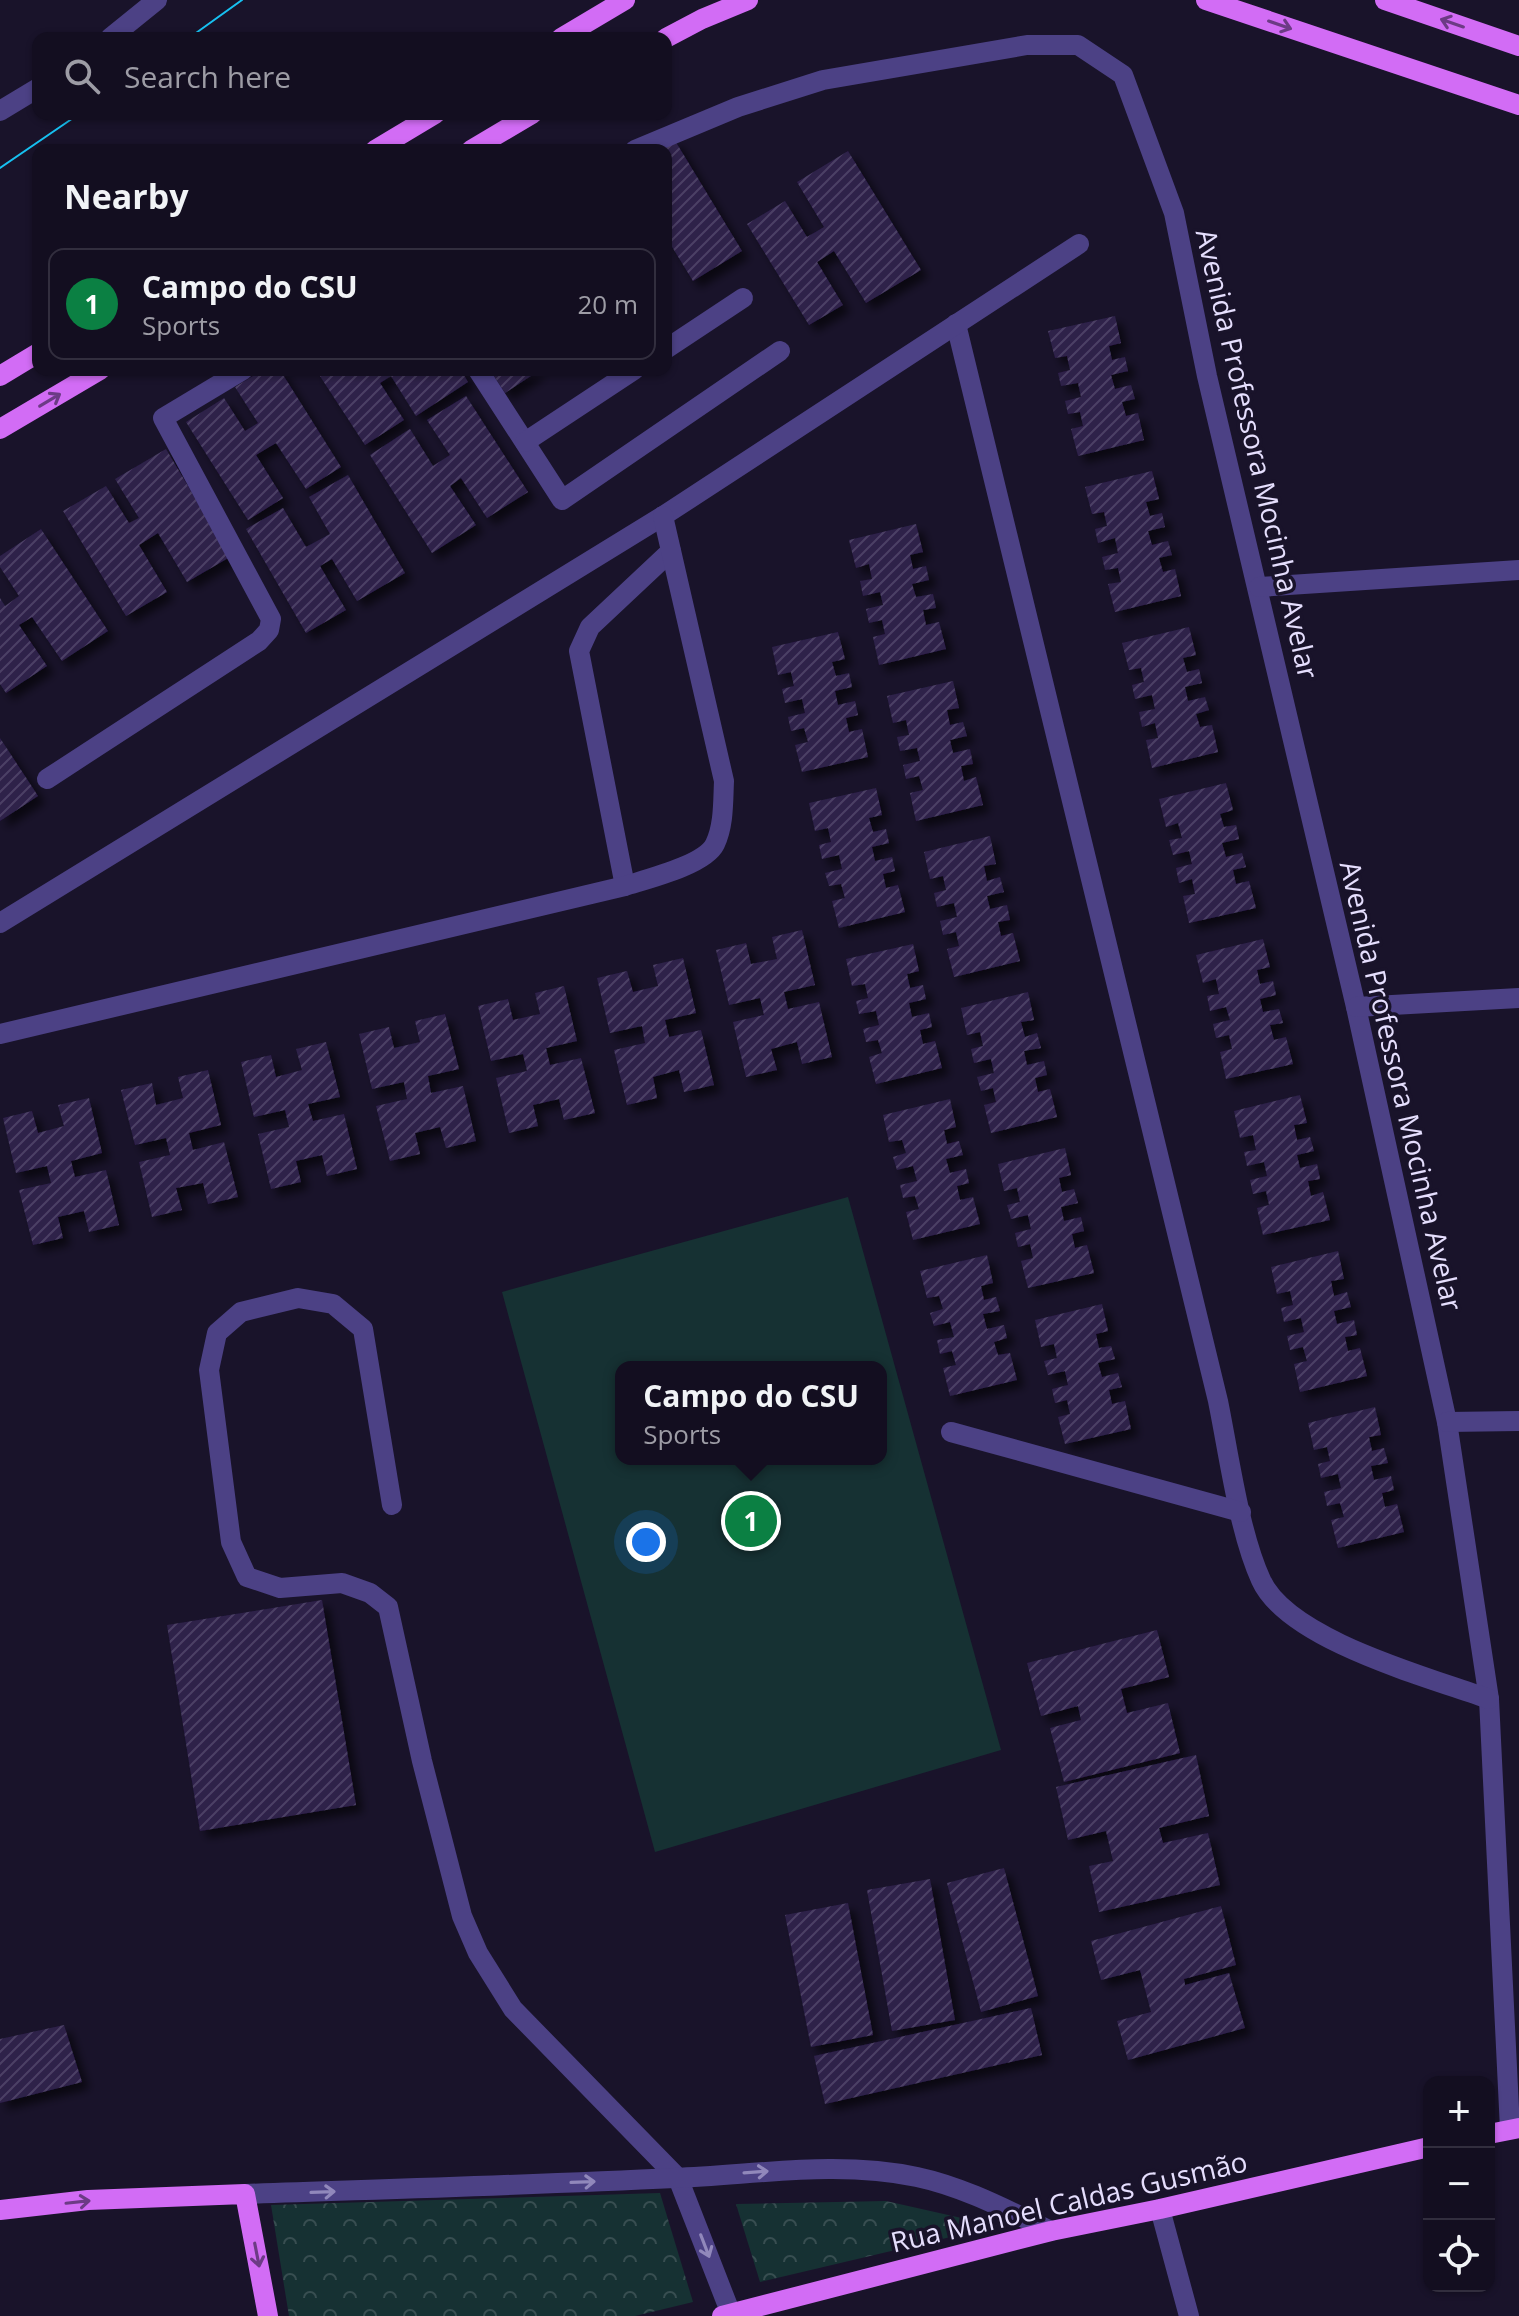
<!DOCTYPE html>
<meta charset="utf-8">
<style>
:root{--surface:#130e20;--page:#201c2d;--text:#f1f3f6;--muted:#9d9ca5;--line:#322e3e;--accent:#0b8043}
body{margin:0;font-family:"Open Sans",sans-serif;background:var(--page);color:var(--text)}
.controls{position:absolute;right:24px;bottom:24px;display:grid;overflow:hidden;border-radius:16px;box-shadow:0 2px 6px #0004}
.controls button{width:72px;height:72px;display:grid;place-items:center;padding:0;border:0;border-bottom:2px solid var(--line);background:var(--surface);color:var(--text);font:40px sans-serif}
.you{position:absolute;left:646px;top:1542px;width:28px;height:28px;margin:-20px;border:6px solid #fff;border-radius:50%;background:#1a73e8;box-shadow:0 0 0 12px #1a73e833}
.badge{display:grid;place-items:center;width:52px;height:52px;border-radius:50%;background:var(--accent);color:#fff;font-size:26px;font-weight:700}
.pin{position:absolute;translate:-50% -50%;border:4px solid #fff;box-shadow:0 2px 8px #0006}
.popup{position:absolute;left:615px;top:1361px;width:272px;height:104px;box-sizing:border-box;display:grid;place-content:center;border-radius:16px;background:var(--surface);filter:drop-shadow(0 2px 6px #0005);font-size:26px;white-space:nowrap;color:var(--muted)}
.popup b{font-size:30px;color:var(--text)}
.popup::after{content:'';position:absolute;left:50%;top:100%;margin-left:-16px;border:16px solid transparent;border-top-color:var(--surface)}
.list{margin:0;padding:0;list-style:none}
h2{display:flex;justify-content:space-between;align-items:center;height:104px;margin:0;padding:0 32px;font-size:34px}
h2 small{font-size:26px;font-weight:400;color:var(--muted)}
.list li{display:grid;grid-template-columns:52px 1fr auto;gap:24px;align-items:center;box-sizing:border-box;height:112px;margin:0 16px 16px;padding:0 16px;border:2px solid var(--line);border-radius:16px}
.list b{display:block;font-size:30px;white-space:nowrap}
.list p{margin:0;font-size:26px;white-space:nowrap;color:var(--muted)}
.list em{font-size:26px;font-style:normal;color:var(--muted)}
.icon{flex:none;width:44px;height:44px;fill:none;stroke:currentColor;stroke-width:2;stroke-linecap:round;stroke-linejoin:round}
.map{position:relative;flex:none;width:1519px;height:2316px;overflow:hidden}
.search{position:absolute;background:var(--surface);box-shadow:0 2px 6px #0004;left:32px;top:32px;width:640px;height:88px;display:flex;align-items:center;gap:20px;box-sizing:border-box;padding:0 28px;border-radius:16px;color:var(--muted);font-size:30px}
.panel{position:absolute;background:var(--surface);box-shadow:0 2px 6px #0004;left:32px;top:144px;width:640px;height:232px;border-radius:16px}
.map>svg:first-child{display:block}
</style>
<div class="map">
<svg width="1519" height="2316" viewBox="0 0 1519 2316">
<defs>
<pattern id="park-crowns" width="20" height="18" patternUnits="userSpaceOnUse" patternTransform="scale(2)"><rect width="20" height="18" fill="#163133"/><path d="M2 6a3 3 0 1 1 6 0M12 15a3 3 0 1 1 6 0" fill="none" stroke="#384e51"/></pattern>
<pattern id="building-hatch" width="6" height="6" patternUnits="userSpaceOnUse" patternTransform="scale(2)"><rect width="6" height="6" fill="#2d204a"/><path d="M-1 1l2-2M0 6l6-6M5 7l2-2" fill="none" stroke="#4b4065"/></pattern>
<filter id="shadow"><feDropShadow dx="7" dy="7" stdDeviation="4" flood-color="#0009"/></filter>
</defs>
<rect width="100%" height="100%" fill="#19132a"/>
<path fill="#163133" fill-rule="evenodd" d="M848,1197L1001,1750L655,1852L502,1292ZM621,1367H881V1459H621Z"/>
<g fill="url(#park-crowns)">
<polygon points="660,2193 693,2302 635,2316 289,2316 271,2205"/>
<polygon points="886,2201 997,2226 760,2282 736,2204"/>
</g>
<g fill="url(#building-hatch)" filter="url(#shadow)">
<polygon points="674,139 742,251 693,281 666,237 666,150 656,150"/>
<polygon points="848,151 921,270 866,303 834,251 817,262 843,305 809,325 747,224 785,201 807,237 824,227 797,182"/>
<polygon points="1115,316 1121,343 1109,346 1112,360 1125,357 1128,371 1111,375 1115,389 1131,385 1135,399 1122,402 1126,416 1138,413 1144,440 1078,456 1071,429 1083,426 1080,412 1068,414 1065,401 1081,397 1078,383 1061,386 1058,373 1070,370 1067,356 1055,358 1048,331"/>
<polygon points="263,370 280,370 341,467 306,489 276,443 256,455 283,498 248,520 186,422 224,398 245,431 258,423 235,387"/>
<polygon points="316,370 461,370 468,382 416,416 391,376 380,383 404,420 365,445"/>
<polygon points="490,370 540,370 505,393"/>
<polygon points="466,396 528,492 487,518 461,478 450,486 476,525 432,553 370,455 410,429 433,466 450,455 427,420"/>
<polygon points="166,449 230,557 187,582 158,533 139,545 167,592 126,616 63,511 106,486 129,523 139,518 115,479"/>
<polygon points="1152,471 1159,499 1146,502 1150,516 1162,513 1165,527 1148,531 1152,545 1168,541 1172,555 1159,558 1163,572 1175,569 1181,596 1115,612 1108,584 1121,582 1118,568 1105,570 1102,557 1118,553 1115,538 1098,543 1095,529 1107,526 1104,512 1092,514 1085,487"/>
<polygon points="348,475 405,573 357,601 332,559 320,566 346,610 306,633 246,529 283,508 306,547 330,534 309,497"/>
<polygon points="916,524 923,552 910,555 913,569 926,566 929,580 912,584 916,597 933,594 936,608 923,610 926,625 939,622 946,649 879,665 873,637 885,634 882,620 869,623 866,609 883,605 880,592 863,596 860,581 872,579 869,564 856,568 849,540"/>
<polygon points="41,529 108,631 62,661 32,617 19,625 47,666 6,693 0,684 0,598 5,606 19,596 0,567 0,556"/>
<polygon points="1189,627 1196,655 1183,658 1187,672 1199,669 1202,683 1185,687 1188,701 1205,697 1209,710 1196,714 1200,727 1212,725 1218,752 1152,768 1146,740 1158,738 1155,723 1142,727 1139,712 1155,709 1152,695 1135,699 1132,685 1144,682 1141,668 1129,670 1122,643"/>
<polygon points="838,632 845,659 832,662 836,676 849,673 852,687 835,691 838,705 855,701 858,715 846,718 849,732 862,729 868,757 802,772 795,745 808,742 804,728 791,731 788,717 805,713 802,699 785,703 782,689 794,686 791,672 778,675 772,647"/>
<polygon points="953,681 959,708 947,710 950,725 963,722 967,736 950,740 953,753 970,749 973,764 961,766 964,781 976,777 983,805 916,821 910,793 923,790 919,776 906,779 903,765 920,761 917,748 900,751 897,737 909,735 906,720 893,723 887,696"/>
<polygon points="0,738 38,796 0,821"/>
<polygon points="1226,783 1233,810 1220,814 1224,827 1236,825 1239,839 1222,843 1226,857 1242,853 1246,867 1233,870 1236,884 1249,881 1256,908 1189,923 1183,896 1195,894 1192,879 1179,883 1176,868 1192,864 1189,851 1173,855 1169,840 1182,838 1178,823 1166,827 1159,799"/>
<polygon points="876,788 882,815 869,818 873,832 886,829 889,843 872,847 875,861 892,857 895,871 883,874 886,888 898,885 905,912 839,928 832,901 845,898 841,884 829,886 825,873 842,869 839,855 822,859 819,845 831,842 828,828 815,831 809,803"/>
<polygon points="990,836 996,864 984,866 987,881 1000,877 1004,892 987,896 990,909 1007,905 1010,920 998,922 1001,936 1013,933 1020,961 954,977 947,949 959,946 956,932 943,935 940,921 957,917 954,903 937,907 934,893 946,890 943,876 930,879 924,852"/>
<polygon points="802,930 815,985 784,992 788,1009 819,1002 832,1057 802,1064 797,1042 771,1049 777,1070 746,1077 733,1022 764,1015 760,998 729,1005 716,950 746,943 751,964 777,959 772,937"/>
<polygon points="1263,939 1270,967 1257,970 1260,984 1273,981 1276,995 1260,999 1263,1012 1279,1009 1283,1023 1270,1025 1274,1040 1286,1037 1293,1064 1226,1079 1220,1052 1232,1049 1229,1035 1216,1038 1213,1024 1230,1020 1226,1007 1210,1011 1207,996 1219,994 1216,979 1203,983 1196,955"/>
<polygon points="913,944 919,971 907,974 910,988 923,985 926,999 909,1003 912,1017 929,1013 932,1027 920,1030 923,1044 935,1041 942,1068 876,1084 869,1057 882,1053 878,1040 866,1042 863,1029 879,1025 876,1011 859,1014 856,1001 868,998 865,984 852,986 846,959"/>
<polygon points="683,958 696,1013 665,1020 669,1037 701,1030 714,1085 684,1092 679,1070 653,1077 657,1098 627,1105 614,1050 645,1043 642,1026 610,1033 597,978 627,971 633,992 658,986 653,965"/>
<polygon points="564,986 577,1041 546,1048 550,1065 581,1058 595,1113 564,1120 559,1099 533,1105 538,1126 509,1133 496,1078 527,1071 523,1054 491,1061 478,1006 508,999 513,1020 540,1014 535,993"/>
<polygon points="1028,992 1034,1020 1021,1022 1025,1037 1037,1033 1041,1048 1024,1051 1027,1065 1044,1061 1047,1075 1035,1078 1038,1092 1050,1089 1057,1117 991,1133 984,1105 996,1102 993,1088 981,1091 977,1077 994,1073 991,1059 974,1063 971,1049 983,1046 980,1032 967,1035 961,1008"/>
<polygon points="445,1014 459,1069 428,1076 431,1093 463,1086 476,1141 446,1148 440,1127 415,1133 420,1154 390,1161 376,1106 407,1099 404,1082 372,1089 359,1034 389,1027 394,1048 420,1042 415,1021"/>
<polygon points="326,1042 340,1097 308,1104 313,1121 344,1114 357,1169 327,1176 322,1155 296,1161 301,1182 271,1189 258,1134 289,1127 285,1110 254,1117 241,1062 271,1055 276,1077 302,1070 296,1049"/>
<polygon points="208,1070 221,1125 189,1133 193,1150 224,1142 238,1197 208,1204 203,1183 176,1188 182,1210 152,1217 139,1162 170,1155 166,1138 135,1145 121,1090 152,1083 156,1105 183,1098 178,1077"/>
<polygon points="1300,1095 1307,1123 1294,1125 1297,1140 1310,1137 1314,1151 1297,1155 1300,1168 1317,1164 1320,1179 1308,1181 1311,1196 1323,1192 1330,1220 1263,1235 1257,1208 1269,1205 1266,1191 1253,1194 1250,1180 1267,1176 1264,1162 1247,1166 1244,1152 1256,1150 1253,1135 1240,1138 1234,1111"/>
<polygon points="89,1098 102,1153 71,1161 75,1177 106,1170 119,1225 89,1232 84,1211 58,1217 63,1238 33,1245 19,1190 51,1183 47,1166 16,1173 3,1118 32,1111 38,1133 64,1126 58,1105"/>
<polygon points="950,1099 956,1127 944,1130 947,1144 959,1141 963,1155 946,1159 950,1173 966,1169 969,1183 957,1186 960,1200 973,1197 980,1224 913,1240 906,1212 919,1209 915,1196 903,1198 900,1185 917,1181 913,1166 897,1170 893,1157 906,1153 902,1140 889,1142 883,1115"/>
<polygon points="1065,1148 1071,1175 1059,1178 1062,1192 1074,1189 1078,1203 1061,1207 1064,1221 1081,1217 1084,1231 1072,1234 1075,1248 1087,1245 1094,1273 1028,1288 1021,1261 1033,1258 1030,1244 1018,1247 1015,1233 1031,1229 1028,1215 1011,1219 1007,1205 1020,1202 1017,1188 1004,1191 998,1164"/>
<polygon points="1338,1251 1344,1279 1331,1281 1334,1296 1347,1292 1351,1307 1334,1311 1337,1324 1354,1320 1357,1335 1345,1337 1348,1351 1360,1348 1367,1376 1300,1392 1294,1364 1307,1361 1303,1347 1290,1350 1287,1336 1304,1332 1301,1318 1284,1322 1281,1308 1293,1305 1290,1291 1277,1294 1271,1267"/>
<polygon points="987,1255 993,1283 981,1286 984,1300 996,1297 1000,1311 983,1314 987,1329 1004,1325 1007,1338 994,1342 998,1355 1010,1353 1017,1380 950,1396 943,1368 956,1365 952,1351 940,1354 937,1340 954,1337 950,1322 934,1326 930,1313 943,1309 939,1296 927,1298 920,1271"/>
<polygon points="1102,1304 1108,1331 1096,1334 1099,1348 1111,1346 1115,1359 1098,1363 1102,1377 1118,1373 1122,1387 1109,1390 1112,1404 1125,1401 1131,1429 1065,1444 1058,1417 1070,1414 1067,1400 1055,1403 1052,1389 1068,1385 1065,1371 1048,1375 1044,1361 1057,1358 1054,1344 1041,1347 1035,1320"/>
<polygon points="1375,1407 1381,1435 1369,1437 1372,1451 1384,1448 1388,1463 1371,1466 1374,1480 1391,1476 1394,1490 1382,1493 1385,1507 1397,1504 1404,1532 1338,1548 1331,1520 1344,1517 1340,1503 1327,1506 1324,1492 1341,1488 1338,1474 1321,1478 1318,1464 1330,1461 1327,1447 1314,1450 1308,1423"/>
<polygon points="322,1600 356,1805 200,1831 167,1625"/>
<polygon points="1157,1630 1169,1677 1121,1689 1127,1713 1168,1703 1180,1753 1064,1782 1050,1728 1081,1720 1078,1706 1041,1716 1027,1663"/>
<polygon points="1196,1755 1209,1816 1159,1828 1163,1843 1208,1833 1220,1885 1099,1912 1089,1866 1113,1861 1106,1831 1068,1840 1056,1787"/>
<polygon points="1004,1868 1038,1996 981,2012 947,1883"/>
<polygon points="930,1879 955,2020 892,2031 867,1890"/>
<polygon points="848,1903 873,2035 811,2047 785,1915"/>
<polygon points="1221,1906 1236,1965 1184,1979 1185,1985 1229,1973 1245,2028 1128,2060 1117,2021 1151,2012 1140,1970 1101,1980 1091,1941"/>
<polygon points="1031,2008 1042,2055 825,2104 814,2056"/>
<polygon points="64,2025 82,2082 0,2103 0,2039"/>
</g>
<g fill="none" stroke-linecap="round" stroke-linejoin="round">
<g stroke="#4c4185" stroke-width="20">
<polyline points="110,38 157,0"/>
<polyline points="0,111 38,88"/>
<polyline points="635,150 738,107 823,80 1027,45 1078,45 1123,75 1174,213 1207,376 1356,1007 1447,1422 1489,1699 1510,2129"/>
<path d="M956,324L1218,1401C1229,1455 1239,1532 1261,1580C1288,1640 1428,1677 1489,1699"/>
<polyline points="666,349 743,298"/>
<polyline points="478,370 562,500 780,351"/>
<polyline points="525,442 634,370"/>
<polyline points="1259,587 1519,570"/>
<polyline points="47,779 259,641 269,630 271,619 163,418 243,370"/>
<polyline points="625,886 579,651 590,627 671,551"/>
<polyline points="0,923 663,516 1079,244"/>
<polyline points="1356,1007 1519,998"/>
<path d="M0,1034L625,886C647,879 705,865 715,844C724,825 723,802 724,781L663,516"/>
<polyline points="1447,1422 1519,1421"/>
<polyline points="951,1432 1241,1512"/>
<polyline points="392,1505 363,1329 333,1304 298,1298 241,1312 217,1333 209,1370 231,1542 247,1577 280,1588 342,1583 370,1593 388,1607 422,1761 462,1916 478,1953 513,2009 678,2178 731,2314"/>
<path d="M245,2194C388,2189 532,2185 675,2178C755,2175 837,2160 917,2177C964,2187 1007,2210 1051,2231"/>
<polyline points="1160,2209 1189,2316"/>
</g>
<g stroke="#d26cf5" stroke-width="20">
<polyline points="1206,0 1519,105"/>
<polyline points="1385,0 1519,46"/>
<polyline points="561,38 625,0"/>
<polyline points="666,38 702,19 748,0"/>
<polyline points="375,150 435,114"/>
<polyline points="471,150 532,114"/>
<polyline points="0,376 38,353"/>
<polyline points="0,429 100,370"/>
<polyline points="1489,2134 1519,2128"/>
<polyline points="0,2210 88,2200 245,2194 268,2316"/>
<polyline points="722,2316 1051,2231 1160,2209 1429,2147"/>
</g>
<g stroke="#17c0f0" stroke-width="2">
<polyline points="189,38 242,0"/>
<polyline points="0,168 79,114"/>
</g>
</g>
<defs><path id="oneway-shaft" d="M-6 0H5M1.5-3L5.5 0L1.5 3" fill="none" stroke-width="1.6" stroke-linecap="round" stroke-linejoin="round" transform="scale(2)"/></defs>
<g stroke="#6c3b85">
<use href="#oneway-shaft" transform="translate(1452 23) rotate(-161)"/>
<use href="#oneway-shaft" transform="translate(1280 25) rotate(19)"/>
<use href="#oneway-shaft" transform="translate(50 400) rotate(-31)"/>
<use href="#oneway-shaft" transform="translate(78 2202) rotate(-6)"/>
<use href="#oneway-shaft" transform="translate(257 2255) rotate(79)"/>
</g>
<g stroke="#9188bb">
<use href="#oneway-shaft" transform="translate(756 2172) rotate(-4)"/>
<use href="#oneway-shaft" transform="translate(583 2182) rotate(-2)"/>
<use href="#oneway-shaft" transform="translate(323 2192) rotate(-2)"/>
<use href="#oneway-shaft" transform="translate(705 2246) rotate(69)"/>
</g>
<g text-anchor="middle" stroke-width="7" stroke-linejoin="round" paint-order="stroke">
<g font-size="28" fill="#e5defd" stroke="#19132a">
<text transform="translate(1257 454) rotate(77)" y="10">Avenida Professora Mocinha Avelar</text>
<text transform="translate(1401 1086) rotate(77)" y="10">Avenida Professora Mocinha Avelar</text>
<text transform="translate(1069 2202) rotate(-13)" y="10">Rua Manoel Caldas Gusmão</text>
</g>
</g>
</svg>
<div class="controls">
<button>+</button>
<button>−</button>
<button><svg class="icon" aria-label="locate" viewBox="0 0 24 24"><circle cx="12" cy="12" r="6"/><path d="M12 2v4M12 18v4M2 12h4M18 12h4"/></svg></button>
</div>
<div class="you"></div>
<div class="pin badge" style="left:751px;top:1521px">1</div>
<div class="popup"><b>Campo do CSU</b>Sports</div>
<div class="search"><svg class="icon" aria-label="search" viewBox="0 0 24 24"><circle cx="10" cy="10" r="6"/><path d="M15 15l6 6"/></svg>Search here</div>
<section class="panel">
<h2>Nearby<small></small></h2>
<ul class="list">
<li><span class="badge">1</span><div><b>Campo do CSU</b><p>Sports</p></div><em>20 m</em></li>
</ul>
</section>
</div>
